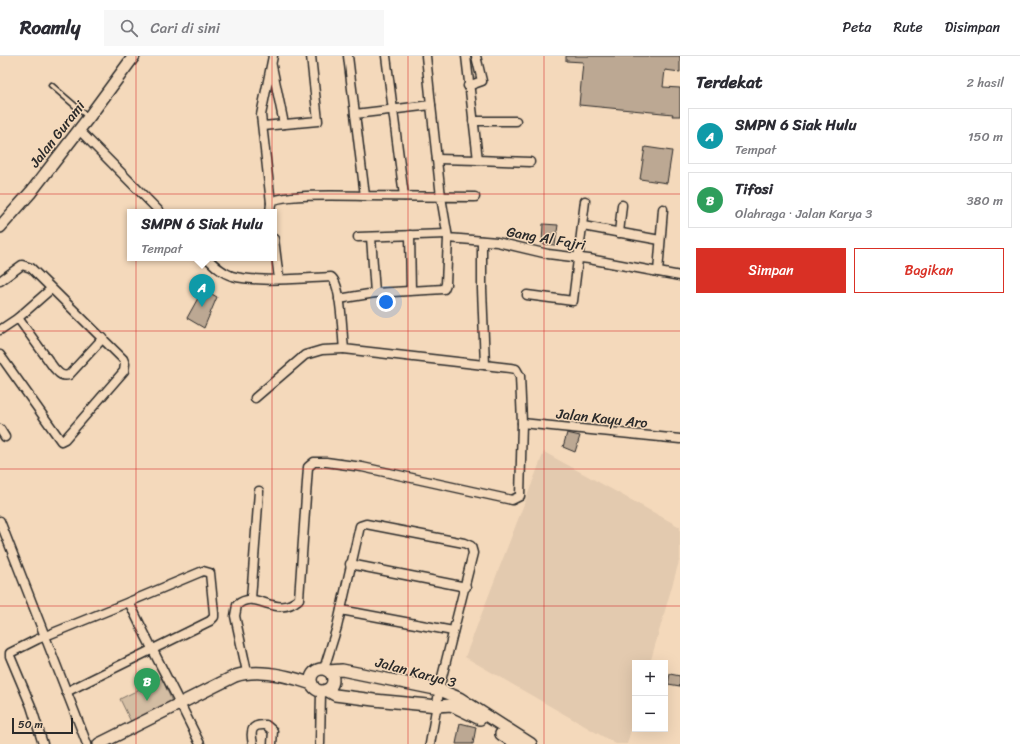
<!DOCTYPE html>
<html lang="id">
<meta charset="utf-8">
<style>
:root{--surface:#fff;--page:#f7f7f7;--text:#2b2b33;--muted:#7c7c81;--line:#e1e1e2;--accent:#d93025}
body{margin:0;font-family:Sriracha,sans-serif;background:var(--page);color:var(--text)}
.controls{position:absolute;right:12px;bottom:12px;display:grid;overflow:hidden;border-radius:0px;box-shadow:0 4px 16px #0002}
.controls button{width:36px;height:36px;display:grid;place-items:center;padding:0;border:0;border-bottom:1px solid var(--line);background:var(--surface);color:var(--text);font:20px sans-serif}
.scale{position:absolute;left:12px;bottom:10px;width:61px;box-sizing:border-box;padding-left:4px;border:2px solid #2b2b2b;border-top:0;font-size:11px;line-height:14px;white-space:nowrap;color:#2b2b2b;-webkit-text-stroke:3px #f4d9bb;paint-order:stroke}
.you{position:absolute;left:386px;top:246px;width:14px;height:14px;margin:-10px;border:3px solid #fff;border-radius:50%;background:#1a73e8;box-shadow:0 0 0 6px #1a73e833}
.badge{display:grid;place-items:center;width:26px;height:26px;border-radius:50%;background:var(--accent);color:#fff;font-size:13px;font-weight:700}
.pin{position:absolute;translate:-50% -33px;filter:drop-shadow(0 1px 2px #0008)}
.pin::after{content:'';position:absolute;top:21px;width:14px;height:12px;background:inherit;clip-path:polygon(0 0,100% 0,50% 100%)}
.popup{position:absolute;left:127px;top:153px;width:150px;height:52px;box-sizing:border-box;display:grid;place-content:center;border-radius:0px;background:var(--surface);filter:drop-shadow(0 1px 3px #0005);font-size:13px;white-space:nowrap;color:var(--muted)}
.popup b{font-size:15px;color:var(--text)}
.popup::after{content:'';position:absolute;left:50%;top:100%;margin-left:-8px;border:8px solid transparent;border-top-color:var(--surface)}
.list{margin:0;padding:0;list-style:none}
h2{display:flex;justify-content:space-between;align-items:center;height:52px;margin:0;padding:0 16px;font-size:17px}
h2 small{font-size:13px;font-weight:400;color:var(--muted)}
.list li{display:grid;grid-template-columns:26px 1fr auto;gap:12px;align-items:center;box-sizing:border-box;height:56px;margin:0 8px 8px;padding:0 8px;border:1px solid var(--line);border-radius:0px}
.list b{display:block;font-size:15px;white-space:nowrap}
.list p{margin:0;font-size:13px;white-space:nowrap;color:var(--muted)}
.list em{font-size:13px;font-style:normal;color:var(--muted)}
.actions{display:flex;gap:8px;padding:12px 16px}
.actions a{flex:1;padding:9px 0;border:1px solid var(--accent);border-radius:0px;text-align:center;font-size:14px;color:var(--accent)}
.actions .main{background:var(--accent);color:#fff}
.icon{flex:none;width:22px;height:22px;fill:none;stroke:currentColor;stroke-width:2;stroke-linecap:round;stroke-linejoin:round}
.map{position:relative;flex:none;width:680px;height:688px;overflow:hidden}
header{display:flex;align-items:center;gap:24px;box-sizing:border-box;height:56px;padding:0 20px;background:var(--surface);border-bottom:1px solid var(--line)}
header strong{font-size:19px}
nav{display:flex;gap:22px;margin-inline-start:auto;font-size:14px}
.search{width:280px;height:36px;background:var(--page);display:flex;align-items:center;gap:10px;box-sizing:border-box;padding:0 14px;border-radius:0px;color:var(--muted);font-size:15px}
main{display:flex}
aside{flex:1;background:var(--surface)}
.map>svg:first-child{display:block}
</style>
<header>
<strong>Roamly</strong>
<div class="search"><svg class="icon" aria-label="search" viewBox="0 0 24 24"><circle cx="10" cy="10" r="6"/><path d="M15 15l6 6"/></svg>Cari di sini</div>
<nav><a>Peta</a><a>Rute</a><a>Disimpan</a></nav>
</header>
<main>
<div class="map">
<svg width="680" height="688" viewBox="0 0 680 688">
<rect width="100%" height="100%" fill="#f4d9bb"/>
<filter id="ink" filterUnits="userSpaceOnUse"><feTurbulence type="fractalNoise" baseFrequency=".025" numOctaves="2"/><feDisplacementMap in="SourceGraphic" scale="8" xChannelSelector="R" yChannelSelector="G"/><feConvolveMatrix kernelMatrix="1 2 1 2 8 2 1 2 1" color-interpolation-filters="sRGB"/></filter>
<g filter="url(#ink)">
<polygon fill="#e3caaf" points="544,396 680,471 680,502 650,607 635,607 635,660 627,688 616,688 465,601"/>
<polygon fill="#d3bda3" stroke="#7f7467" points="162,622 173,648 133,670 120,643"/>
<g fill="#bca893" stroke="#2b2b2b">
<polygon points="566,0 680,0 680,16 665,14 663,31 680,32 680,60 672,60 673,58 579,49 583,6 566,5"/>
<polygon points="645,91 672,95 667,127 640,123"/>
<polygon points="543,168 558,169 555,189 542,188"/>
<polygon points="203,233 217,241 204,272 187,262"/>
<polygon points="567,377 580,380 575,396 563,391"/>
<polygon points="670,618 680,620 680,630 668,628"/>
<polygon points="460,667 476,671 473,688 456,688"/>
</g>
<g fill="none" stroke-linecap="round" stroke-linejoin="round">
<defs>
<polyline id="lane" points="51,29 87,60"/>
<g id="street">
<polyline points="348,0 355,58"/>
<polyline points="386,0 404,140"/>
<polyline points="426,0 431,49"/>
<polyline points="272,10 284,68"/>
<polyline points="468,30 482,25 476,0"/>
<polyline points="473,65 516,65"/>
<polyline points="263,70 318,65 311,0"/>
<polyline points="79,74 160,156"/>
<polyline points="437,103 478,104 466,0"/>
<polyline points="478,104 530,106"/>
<polyline points="475,141 365,140 355,58 431,49 441,141 448,182 497,186 548,198 589,203 680,220"/>
<polyline points="271,147 261,59 273,0"/>
<path d="M270,156L271,147C278,137 350,140 365,140"/>
<polyline points="583,170 660,184"/>
<polyline points="619,177 622,149"/>
<polyline points="410,179 411,234"/>
<polyline points="358,181 447,178"/>
<polyline points="371,181 375,237"/>
<polyline points="274,183 279,223"/>
<polyline points="482,185 482,233 485,309"/>
<path d="M207,202C214,209 222,217 232,220C257,227 304,222 331,221C342,228 342,279 344,293L510,312L516,313L520,320L522,367L520,440L512,444L362,411L326,406H314L308,411L299,543C275,564 257,532 237,549L235,560L247,616"/>
<polyline points="658,216 663,153"/>
<polyline points="0,225 22,209 31,212 123,303 125,308 124,315 65,383 61,385 0,299"/>
<polyline points="527,239 573,245 585,145"/>
<polyline points="339,243 375,237 444,233 446,228 448,182"/>
<path d="M18,262L54,312C59,317 61,321 69,319L103,282"/>
<polyline points="0,274 18,262 51,233"/>
<polyline points="255,342 305,299 322,294 344,293"/>
<polyline points="522,367 680,383"/>
<polyline points="0,373 5,381"/>
<polyline points="0,465 87,688"/>
<polyline points="350,508 466,531"/>
<polyline points="251,543 259,435"/>
<polyline points="341,554 453,575"/>
<polyline points="324,613 337,571 360,470 366,468 464,487 471,490 473,497 441,625 430,688"/>
<path d="M66,636L210,565L214,561V557L210,517L203,515L129,546C152,594 177,640 200,688"/>
<polyline points="43,688 31,650 10,600 10,597 38,583 129,546"/>
<path d="M253,688C250,675 251,668 266,669L273,675L272,688"/>
<polyline points="320,688 321,635"/>
</g>
<g id="secondary">
<polyline points="0,171 31,136 89,61 134,0"/>
<circle cx="322" cy="624" r="11"/>
<polyline points="328,615 342,614 440,634 459,642 531,688"/>
<polyline points="326,634 335,639 374,644 438,650 451,649 480,663"/>
<polyline points="501,678 517,688"/>
<path d="M99,688L235,620C259,612 289,620 312,628"/>
</g>
</defs>
<use href="#lane" stroke="#2b2b2b" stroke-width="7"/>
<use href="#street" stroke="#2b2b2b" stroke-width="11"/>
<use href="#secondary" stroke="#2b2b2b" stroke-width="14"/>
<use href="#lane" stroke="#f4d9bb" stroke-width="4"/>
<use href="#street" stroke="#f4d9bb" stroke-width="8"/>
<use href="#secondary" stroke="#f4d9bb" stroke-width="11"/>
</g>
</g>
<path fill="none" stroke="#d62828" stroke-width="1" stroke-opacity="0.55" d="M136,0V688M272,0V688M408,0V688M544,0V688M0,138H680M0,275H680M0,413H680M0,550H680"/>
<g text-anchor="middle" stroke-width="3" stroke-linejoin="round" paint-order="stroke">
<g font-size="14" fill="#2b2b2b" stroke="#f4d9bb">
<text transform="translate(57 78) rotate(-52)" y="5">Jalan Gurami</text>
<text transform="translate(546 182) rotate(10)" y="5">Gang Al Fajri</text>
<text transform="translate(602 362) rotate(6)" y="5">Jalan Kayu Aro</text>
<text transform="translate(416 616) rotate(15)" y="5">Jalan Karya 3</text>
</g>
</g>
</svg>
<div class="controls">
<button>+</button>
<button>−</button>
</div>
<div class="scale">50 m</div>
<div class="you"></div>
<div class="pin badge" style="left:202px;top:251px;background:#0f9aa8">A</div>
<div class="popup"><b>SMPN 6 Siak Hulu</b>Tempat</div>
<div class="pin badge" style="left:147px;top:645px;background:#2e9e5b">B</div>
</div>
<aside>
<h2>Terdekat<small>2 hasil</small></h2>
<ul class="list">
<li><span class="badge" style="background:#0f9aa8">A</span><div><b>SMPN 6 Siak Hulu</b><p>Tempat</p></div><em>150 m</em></li>
<li><span class="badge" style="background:#2e9e5b">B</span><div><b>Tifosi</b><p>Olahraga · Jalan Karya 3</p></div><em>380 m</em></li>
</ul>
<div class="actions"><a class="main">Simpan</a><a>Bagikan</a></div>
</aside>
</main>
